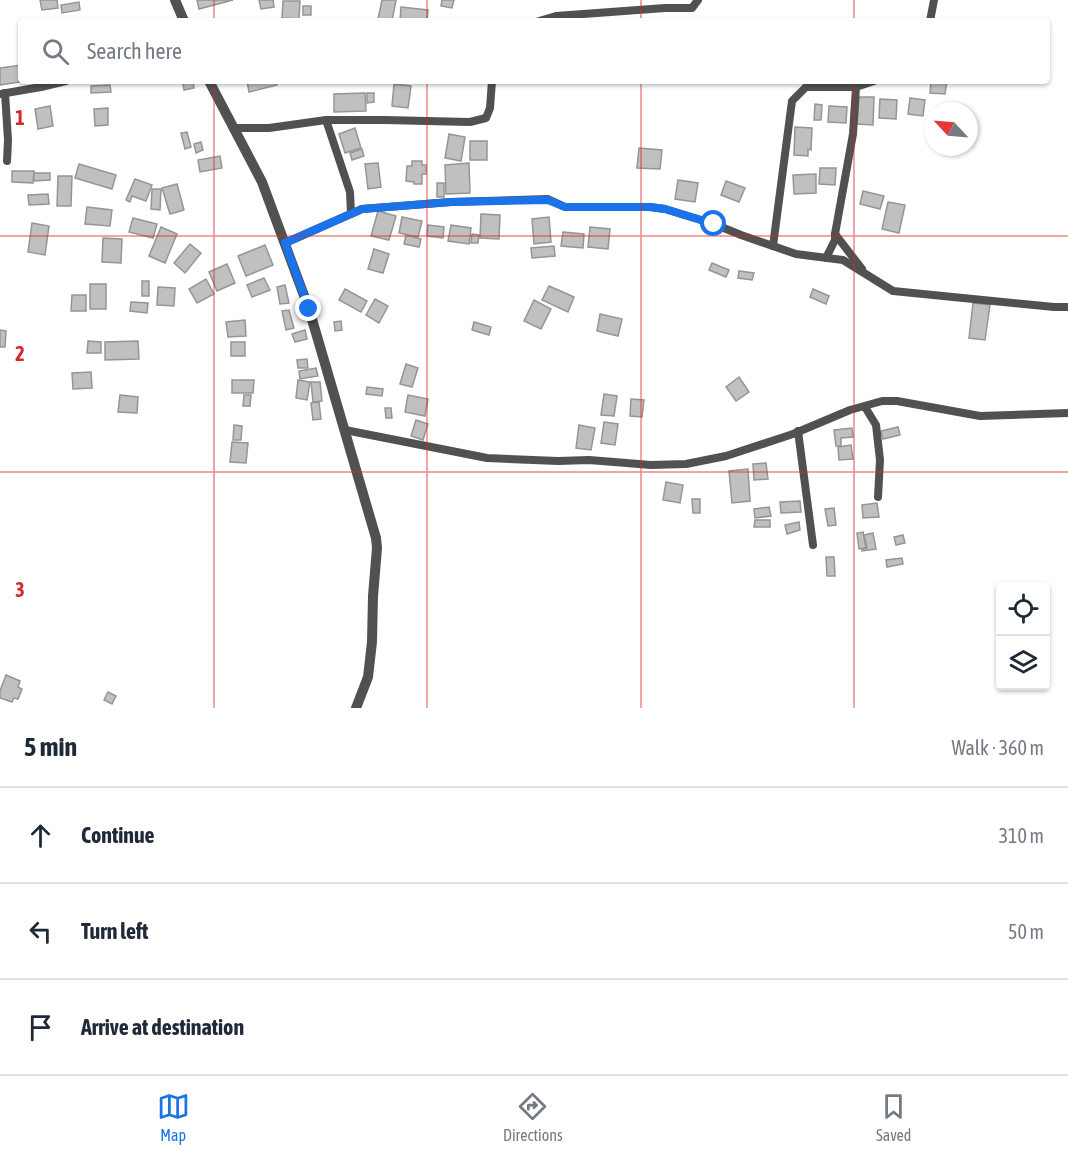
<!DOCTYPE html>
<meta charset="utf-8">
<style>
:root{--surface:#fff;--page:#f6f6f7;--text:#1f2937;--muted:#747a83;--line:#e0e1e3;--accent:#1a73e8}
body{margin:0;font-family:"Asap Condensed",sans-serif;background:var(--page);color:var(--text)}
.controls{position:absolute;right:18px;bottom:18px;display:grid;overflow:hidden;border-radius:6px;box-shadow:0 2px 4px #0004}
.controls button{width:54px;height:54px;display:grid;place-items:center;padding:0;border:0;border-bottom:2px solid var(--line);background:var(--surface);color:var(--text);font:30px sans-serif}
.compass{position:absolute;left:924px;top:102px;width:54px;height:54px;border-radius:50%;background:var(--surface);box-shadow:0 2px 4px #0004;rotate:296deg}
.stop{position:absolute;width:18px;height:18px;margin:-14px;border:4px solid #1a73e8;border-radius:50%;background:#fff}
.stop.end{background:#1a73e8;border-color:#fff;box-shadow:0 2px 6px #0008}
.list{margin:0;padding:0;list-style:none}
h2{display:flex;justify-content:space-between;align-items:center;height:78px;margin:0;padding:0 24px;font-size:26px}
h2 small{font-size:20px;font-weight:400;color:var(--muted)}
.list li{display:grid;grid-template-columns:39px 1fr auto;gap:18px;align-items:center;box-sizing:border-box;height:96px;padding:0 24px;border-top:2px solid var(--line)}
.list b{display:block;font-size:22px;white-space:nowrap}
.list em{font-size:20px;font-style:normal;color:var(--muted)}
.icon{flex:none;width:33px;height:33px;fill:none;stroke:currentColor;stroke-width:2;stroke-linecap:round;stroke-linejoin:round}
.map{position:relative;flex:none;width:1068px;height:708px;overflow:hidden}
.search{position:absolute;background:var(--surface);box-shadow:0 2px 4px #0004;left:18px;right:18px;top:18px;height:66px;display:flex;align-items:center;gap:15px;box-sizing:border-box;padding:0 21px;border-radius:6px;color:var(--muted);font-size:22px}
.sheet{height:366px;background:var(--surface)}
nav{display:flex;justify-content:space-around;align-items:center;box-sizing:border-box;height:84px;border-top:2px solid var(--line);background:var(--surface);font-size:16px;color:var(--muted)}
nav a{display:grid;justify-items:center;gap:3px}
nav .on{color:var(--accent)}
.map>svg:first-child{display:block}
</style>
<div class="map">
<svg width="1068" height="708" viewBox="0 0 1068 708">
<rect width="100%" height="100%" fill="#fff"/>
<g fill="#c0c0c0" stroke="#959595" stroke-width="1.5">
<polygon points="40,0 57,0 58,8 42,10"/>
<polygon points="197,0 233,0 199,9"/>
<polygon points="259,0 273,0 274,7 261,9"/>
<polygon points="382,0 396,0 392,21 378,19"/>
<polygon points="442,0 454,0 452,8 441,6"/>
<polygon points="283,1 300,1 299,19 282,18"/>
<polygon points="79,2 80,10 62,13 61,5"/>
<rect x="303" y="6" width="8" height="9"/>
<polygon points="401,7 428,10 427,21 400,21"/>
<polygon points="21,65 21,81 26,81 0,85 0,68"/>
<polygon points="193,81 194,88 184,90 183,83"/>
<polygon points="247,81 276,81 277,85 249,92"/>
<polygon points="931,81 947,81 945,94 930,93"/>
<polygon points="394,84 411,86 408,108 392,106"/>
<polygon points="110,85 111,92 91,93 91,86"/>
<polygon points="365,93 366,111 334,112 334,94"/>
<polygon points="367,93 374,93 374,102 367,103"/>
<polygon points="859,97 874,97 873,125 857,124"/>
<polygon points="910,98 925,100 923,116 908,114"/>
<polygon points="880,99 897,100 896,119 879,118"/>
<polygon points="815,104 822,105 821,120 814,120"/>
<polygon points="50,106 53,126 38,129 35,109"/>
<polygon points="829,106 847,107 846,123 828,122"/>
<polygon points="108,108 108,125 95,126 94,109"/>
<polygon points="795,127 812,128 811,150 808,149 808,156 794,155"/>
<polygon points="355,128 361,148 345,153 339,134"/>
<polygon points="187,132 191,147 185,149 181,133"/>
<polygon points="449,134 465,137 461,161 445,158"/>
<rect x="470" y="141" width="17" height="19"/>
<polygon points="201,142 203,150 196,153 194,144"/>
<polygon points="639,148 662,150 660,169 637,168"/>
<polygon points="362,149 364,156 352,160 350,153"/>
<polygon points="220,156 222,168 200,172 198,160"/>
<polygon points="412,161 422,161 422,165 426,165 426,174 422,174 422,184 414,184 414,182 406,181 407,166 412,166"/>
<polygon points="378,163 381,187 368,189 365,164"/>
<polygon points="469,163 470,193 446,194 445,165"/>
<polygon points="79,164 116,175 112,189 75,178"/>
<polygon points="820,168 836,168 835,185 819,184"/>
<polygon points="12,171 34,171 33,183 12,182"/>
<polygon points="34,173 50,173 50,180 34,181"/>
<polygon points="816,174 816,193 794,194 793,175"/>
<polygon points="58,176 72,176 71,206 57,206"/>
<polygon points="135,179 152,185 146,201 132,196 130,202 126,200"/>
<polygon points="678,180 698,183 695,202 675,199"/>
<polygon points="726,181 745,188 739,202 721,195"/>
<rect x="437" y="183" width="7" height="14"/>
<polygon points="177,184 184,210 170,214 162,188"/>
<polygon points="152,189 161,189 160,210 151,209"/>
<polygon points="863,191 884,196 880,209 860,204"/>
<polygon points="48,194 49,204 29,205 28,195"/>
<polygon points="888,202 905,205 899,233 882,229"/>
<polygon points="87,207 112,210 110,226 85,224"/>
<polygon points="378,211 396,216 389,240 371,236"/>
<polygon points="481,214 500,215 499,239 480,238"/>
<polygon points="402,217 422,221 418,237 399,233"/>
<polygon points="549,217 551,242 534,244 532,219"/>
<polygon points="133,218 157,224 153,238 129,232"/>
<polygon points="32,223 49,226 45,255 28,252"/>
<polygon points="428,225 444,227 443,238 427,236"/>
<polygon points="451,225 471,228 469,244 448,241"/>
<polygon points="161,227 177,234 165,263 149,256"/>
<polygon points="590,227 610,229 608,249 588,247"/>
<polygon points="563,232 584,234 583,248 561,246"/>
<polygon points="472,234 479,235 478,243 471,243"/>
<polygon points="406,235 421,239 419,247 404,244"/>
<polygon points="103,238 122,239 121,263 102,262"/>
<polygon points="190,244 201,253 185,273 174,263"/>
<polygon points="265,245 273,265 246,276 238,256"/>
<polygon points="554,246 555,256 532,258 531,248"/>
<polygon points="374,249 389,254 383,273 368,269"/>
<polygon points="712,263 729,270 726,277 709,270"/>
<polygon points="227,264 235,283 217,291 209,272"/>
<polygon points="739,271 754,273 752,280 738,278"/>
<polygon points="264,278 270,290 252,297 247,285"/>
<polygon points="206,279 214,294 197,303 189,289"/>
<rect x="142" y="281" width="7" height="15"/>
<rect x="90" y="284" width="16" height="25"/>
<polygon points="285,285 289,303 280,304 277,287"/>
<polygon points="549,286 574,297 568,312 542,300"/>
<polygon points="158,287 175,288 174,306 157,305"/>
<polygon points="345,289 367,301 361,312 339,300"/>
<polygon points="813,289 829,296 826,304 810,297"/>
<polygon points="72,295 86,295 86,311 71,311"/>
<polygon points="375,299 388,306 379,323 366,315"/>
<polygon points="534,300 551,309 541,329 524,321"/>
<polygon points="131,302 148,303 147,313 130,311"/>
<polygon points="973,303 990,305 985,340 969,338"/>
<polygon points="289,310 294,328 286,330 282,311"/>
<polygon points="600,314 622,319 618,336 597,331"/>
<polygon points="245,320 246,336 228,337 226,322"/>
<polygon points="341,321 342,330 335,331 334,322"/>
<polygon points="474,322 491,327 489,335 472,330"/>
<polygon points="0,330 6,331 5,347 0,347"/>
<polygon points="305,330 307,339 295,342 292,334"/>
<polygon points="88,341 101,342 101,353 87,353"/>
<polygon points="138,341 139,359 105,360 105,342"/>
<rect x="231" y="342" width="14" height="14"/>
<polygon points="307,359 308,368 298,368 297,360"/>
<polygon points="406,364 418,368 412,387 400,384"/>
<polygon points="316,368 318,376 300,379 299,371"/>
<polygon points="91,372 92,388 73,389 72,373"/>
<polygon points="739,377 749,392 736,401 726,387"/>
<polygon points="232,380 254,380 253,393 232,393"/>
<polygon points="298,380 310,382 307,400 296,398"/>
<polygon points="311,382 320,382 322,401 313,402"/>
<polygon points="367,387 383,389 382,396 366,394"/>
<polygon points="604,394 617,396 614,416 601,415"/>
<polygon points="120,395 138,397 137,413 118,412"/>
<polygon points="244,395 251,395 250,406 243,406"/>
<polygon points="408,395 428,399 425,416 405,412"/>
<polygon points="631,399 644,400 642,417 630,416"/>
<polygon points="319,402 321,419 313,420 311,403"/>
<polygon points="385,408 391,408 392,418 386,418"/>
<polygon points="416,420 428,424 423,440 411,436"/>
<polygon points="604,422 618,424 615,445 601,443"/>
<polygon points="234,425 242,426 241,440 233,440"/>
<polygon points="579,425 595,428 591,450 576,448"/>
<polygon points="898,427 900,435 883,439 881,431"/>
<polygon points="852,428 853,437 841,438 841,446 836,446 834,430"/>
<polygon points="232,442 248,443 246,463 230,462"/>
<polygon points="851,445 853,459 839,460 838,447"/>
<polygon points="766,463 768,479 754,480 753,464"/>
<polygon points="748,469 750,501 732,503 729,471"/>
<polygon points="666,482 683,485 680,503 663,500"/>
<polygon points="692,499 700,499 700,513 693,513"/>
<polygon points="800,501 801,512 781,513 780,502"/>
<polygon points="877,503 879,517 863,518 862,505"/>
<polygon points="769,507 771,516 755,518 754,509"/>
<polygon points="834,508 836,525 828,526 825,509"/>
<polygon points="755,520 770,520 770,527 754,527"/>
<polygon points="799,522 800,530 787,534 785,525"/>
<polygon points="863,532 866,548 859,549 857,533"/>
<polygon points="873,533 876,549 862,551 862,549 867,548 864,535"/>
<polygon points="903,535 905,543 896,545 894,537"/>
<polygon points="826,557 834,557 835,576 827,576"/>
<polygon points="902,558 903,564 887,567 886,560"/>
<polygon points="6,675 20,681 18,687 22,689 18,699 14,698 12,702 0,698 0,691"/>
<polygon points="108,692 116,696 112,704 104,700"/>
</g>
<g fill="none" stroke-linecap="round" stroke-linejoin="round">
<g stroke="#515151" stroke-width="8">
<polyline points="539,21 556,16 665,8 692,8 698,0"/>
<polyline points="930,21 934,0"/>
<polyline points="5,93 8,140 7,161"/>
<polyline points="0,94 41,87 66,81"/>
<polyline points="326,120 350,192 351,214"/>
<polyline points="233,128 269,128 326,120 384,120 470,122 486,118 490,108 492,81"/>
<polyline points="835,234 862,269"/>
<polyline points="285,243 362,209 451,202 548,199 565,207 650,207 665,209 714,224 741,235 796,254 843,260 893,291 1054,307 1068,307"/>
<polyline points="773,246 792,101 806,87 856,87 874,81"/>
<polyline points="826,258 835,240 835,234 853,134 856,87"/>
<polyline points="865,407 876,425 880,460 878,497"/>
<polyline points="345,430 487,458 558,461 589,460 651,465 686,464 726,456 793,434 850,410 882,401 897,401 980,416 1068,413"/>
<polyline points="798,431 813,545"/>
</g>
<g stroke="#515151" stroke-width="10">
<polyline points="175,0 184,21"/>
<polyline points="209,81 262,182 309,309 376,538 377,548 373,596 372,642 368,677 356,708"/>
</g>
</g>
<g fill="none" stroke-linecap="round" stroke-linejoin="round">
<polyline stroke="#1a73e8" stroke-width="8" points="309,309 285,243 362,209 451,202 548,200 565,207 650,207 665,209 714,224"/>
</g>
<path fill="none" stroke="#d62828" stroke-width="1.5" stroke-opacity="0.55" d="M214,0V21M427,0V21M641,0V21M854,0V21M214,81V708M427,81V708M641,81V708M854,81V708M0,236H1068M0,472H1068"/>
<g font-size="20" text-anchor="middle" font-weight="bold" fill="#d62828" stroke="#fff" stroke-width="4.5" stroke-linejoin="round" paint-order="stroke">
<text x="20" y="125">1</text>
<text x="20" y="361">2</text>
<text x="20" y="597">3</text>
</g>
</svg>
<div class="controls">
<button><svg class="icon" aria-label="locate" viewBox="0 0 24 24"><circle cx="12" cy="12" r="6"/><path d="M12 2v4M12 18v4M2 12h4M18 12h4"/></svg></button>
<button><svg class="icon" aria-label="layers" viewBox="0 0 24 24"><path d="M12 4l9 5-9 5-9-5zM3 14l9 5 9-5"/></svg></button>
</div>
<svg class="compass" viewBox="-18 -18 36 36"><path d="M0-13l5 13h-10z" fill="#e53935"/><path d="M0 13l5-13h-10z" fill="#747a83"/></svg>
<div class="stop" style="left:714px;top:224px"></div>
<div class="stop end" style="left:309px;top:309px"></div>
<div class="search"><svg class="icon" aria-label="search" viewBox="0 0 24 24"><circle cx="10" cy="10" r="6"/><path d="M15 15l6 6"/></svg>Search here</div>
</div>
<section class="sheet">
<h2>5 min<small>Walk · 360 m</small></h2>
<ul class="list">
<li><svg class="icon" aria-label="ahead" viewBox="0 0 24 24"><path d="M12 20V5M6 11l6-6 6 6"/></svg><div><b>Continue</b></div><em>310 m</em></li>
<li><svg class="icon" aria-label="left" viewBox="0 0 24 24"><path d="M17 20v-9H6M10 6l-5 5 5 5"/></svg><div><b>Turn left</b></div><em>50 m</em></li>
<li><svg class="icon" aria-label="arrive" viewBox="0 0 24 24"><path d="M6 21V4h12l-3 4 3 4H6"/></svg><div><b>Arrive at destination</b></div></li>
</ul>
</section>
<nav>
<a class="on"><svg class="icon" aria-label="map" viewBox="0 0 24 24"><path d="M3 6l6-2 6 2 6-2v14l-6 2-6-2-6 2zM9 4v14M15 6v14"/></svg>Map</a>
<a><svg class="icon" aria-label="directions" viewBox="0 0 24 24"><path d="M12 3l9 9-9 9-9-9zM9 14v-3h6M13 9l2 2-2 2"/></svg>Directions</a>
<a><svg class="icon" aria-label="saved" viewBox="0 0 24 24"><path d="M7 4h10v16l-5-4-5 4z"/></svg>Saved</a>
</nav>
